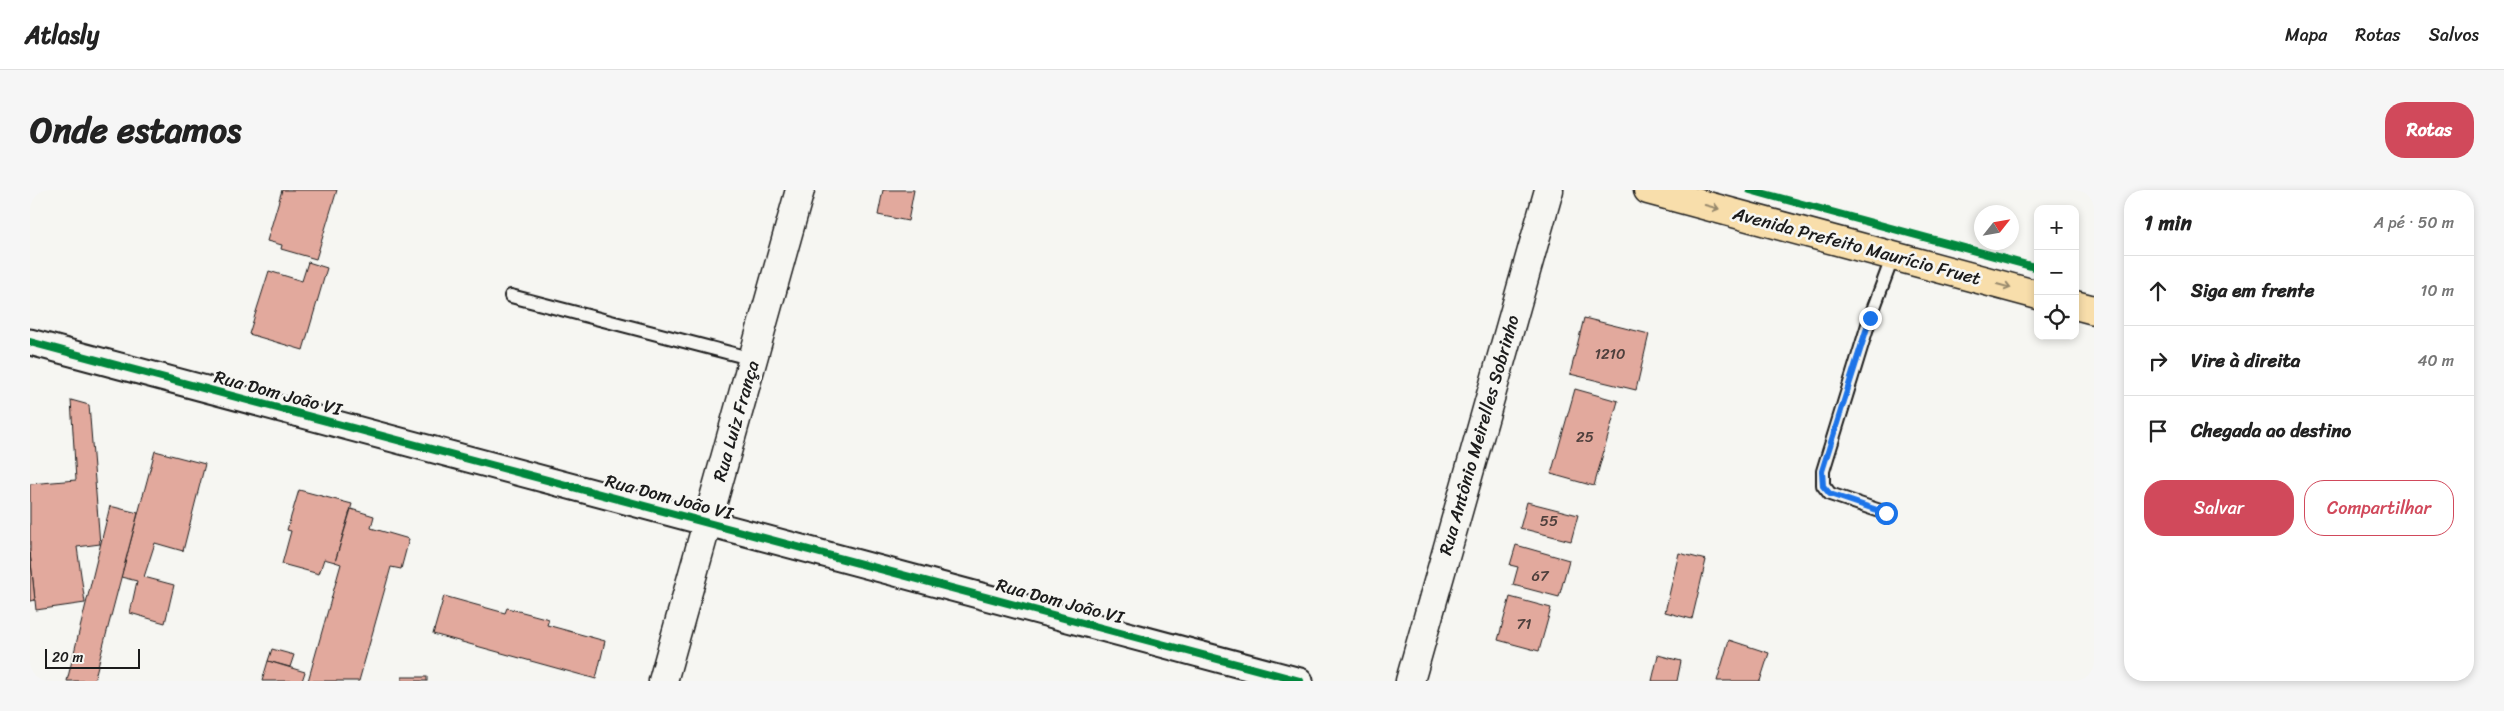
<!DOCTYPE html>
<html lang="pt">
<meta charset="utf-8">
<style>
:root{--surface:#fff;--page:#f6f6f6;--text:#222;--muted:#767676;--line:#e0e0e0;--accent:#d1495b}
body{margin:0;font-family:Sriracha,sans-serif;background:var(--page);color:var(--text)}
.controls{position:absolute;right:15px;top:15px;display:grid;overflow:hidden;border-radius:10px;box-shadow:0 2px 8px #0003}
.controls button{width:45px;height:45px;display:grid;place-items:center;padding:0;border:0;border-bottom:1px solid var(--line);background:var(--surface);color:var(--text);font:25px sans-serif}
.compass{position:absolute;left:1944px;top:15px;width:45px;height:45px;border-radius:50%;background:var(--surface);box-shadow:0 2px 8px #0003;rotate:59deg}
.scale{position:absolute;left:15px;bottom:12px;width:95px;box-sizing:border-box;padding-left:5px;border:2px solid #1c1c1c;border-top:0;font-size:14px;line-height:18px;white-space:nowrap;color:#1c1c1c;-webkit-text-stroke:4px #f6f6f2;paint-order:stroke}
.stop{position:absolute;width:15px;height:15px;margin:-11px;border:4px solid #1a73e8;border-radius:50%;background:#fff}
.stop.end{background:#1a73e8;border-color:#fff;box-shadow:0 1px 5px #0008}
.list{margin:0;padding:0;list-style:none}
h2{display:flex;justify-content:space-between;align-items:center;height:65px;margin:0;padding:0 20px;font-size:21px}
h2 small{font-size:16px;font-weight:400;color:var(--muted)}
.list li{display:grid;grid-template-columns:32px 1fr auto;gap:15px;align-items:center;box-sizing:border-box;height:70px;padding:0 20px;border-top:1px solid var(--line)}
.list b{display:block;font-size:19px;white-space:nowrap}
.list em{font-size:16px;font-style:normal;color:var(--muted)}
.actions{display:flex;gap:10px;padding:15px 20px}
.actions a{flex:1;padding:11px 0;border:1px solid var(--accent);border-radius:20px;text-align:center;font-size:18px;color:var(--accent)}
.actions .main{background:var(--accent);color:#fff}
.icon{flex:none;width:28px;height:28px;fill:none;stroke:currentColor;stroke-width:2;stroke-linecap:round;stroke-linejoin:round}
.map{position:relative;flex:none;width:2064px;height:491px;overflow:hidden;border-radius:20px}
header{display:flex;align-items:center;gap:30px;box-sizing:border-box;height:70px;padding:0 25px;background:var(--surface);border-bottom:1px solid var(--line)}
header strong{font-size:24px}
nav{display:flex;gap:28px;margin-inline-start:auto;font-size:18px}
.intro{display:flex;align-items:center;justify-content:space-between;box-sizing:border-box;height:120px;padding:0 30px}
h1{margin:0;font-size:35px}
.button{padding:12px 22px;border-radius:20px;background:var(--accent);color:#fff;font-size:18px;font-weight:700}
main{display:flex;gap:30px;padding:0 30px}
aside{flex:1;background:var(--surface);border-radius:20px;box-shadow:0 2px 8px #0003}
.map>svg:first-child{display:block}
</style>
<header>
<strong>Atlasly</strong>
<nav><a>Mapa</a><a>Rotas</a><a>Salvos</a></nav>
</header>
<div class="intro"><h1>Onde estamos</h1><a class="button">Rotas</a></div>
<main>
<div class="map">
<svg width="2064" height="491" viewBox="0 0 2064 491">
<rect width="100%" height="100%" fill="#f6f6f2"/>
<filter id="ink" filterUnits="userSpaceOnUse"><feTurbulence type="fractalNoise" baseFrequency=".02" numOctaves="2"/><feDisplacementMap in="SourceGraphic" scale="10" xChannelSelector="R" yChannelSelector="G"/><feConvolveMatrix kernelMatrix="1 2 1 2 8 2 1 2 1" color-interpolation-filters="sRGB"/></filter>
<g filter="url(#ink)">
<g fill="#e2a99d" stroke="#1c1c1c">
<polygon points="252,0 307,0 286,69 251,59 252,55 237,51"/>
<polygon points="853,0 884,0 878,31 848,25"/>
<polygon points="278,72 297,78 273,160 219,144 239,81 272,91"/>
<polygon points="1554,128 1619,144 1606,200 1540,184"/>
<polygon points="1545,199 1588,211 1564,296 1521,284"/>
<polygon points="41,210 59,215 70,354 47,357 55,413 6,420 0,363 0,294 46,290"/>
<polygon points="125,261 175,274 153,361 125,353 114,387 144,395 135,433 100,423 107,391 91,387"/>
<polygon points="269,300 322,314 305,372 294,369 289,384 252,374 261,341 257,340"/>
<polygon points="1497,312 1548,325 1541,351 1490,338"/>
<polygon points="80,316 108,323 64,491 37,491"/>
<polygon points="321,319 344,326 341,338 379,349 371,379 361,377 329,491 278,491 311,374 305,372"/>
<polygon points="1486,355 1539,370 1529,407 1483,395 1488,377 1480,375"/>
<polygon points="0,363 5,410 0,411"/>
<polygon points="1649,363 1676,370 1662,429 1635,422"/>
<polygon points="414,406 475,423 477,418 519,429 517,435 575,451 566,489 403,444"/>
<polygon points="1480,407 1521,418 1509,461 1468,450"/>
<polygon points="1699,450 1739,463 1730,491 1687,491"/>
<polygon points="242,459 264,465 260,477 238,471"/>
<polygon points="1628,465 1651,471 1647,491 1622,491"/>
<polygon points="238,471 275,482 272,491 232,491"/>
<rect x="372" y="487" width="25" height="4"/>
</g>
<g fill="none" stroke-linecap="round" stroke-linejoin="round">
<defs>
<g id="lane">
<polyline points="481,106 723,169"/>
<polyline points="1856,323 1800,304 1793,295 1793,281 1840,128 1863,66"/>
</g>
<polyline id="street" points="0,152 1270,491"/>
<g id="secondary">
<polyline points="633,491 770,0"/>
<polyline points="1380,491 1519,0"/>
</g>
<g id="primary">
<polyline points="1618,0 2008,105"/>
<polyline points="2045,115 2064,120"/>
</g>
</defs>
<use href="#lane" stroke="#1c1c1c" stroke-width="16"/>
<use href="#street" stroke="#1c1c1c" stroke-width="29"/>
<use href="#secondary" stroke="#1c1c1c" stroke-width="31"/>
<use href="#primary" stroke="#1c1c1c" stroke-width="31"/>
<use href="#lane" stroke="#f6f6f2" stroke-width="12"/>
<use href="#street" stroke="#f6f6f2" stroke-width="25"/>
<use href="#secondary" stroke="#f6f6f2" stroke-width="28"/>
<use href="#primary" stroke="#f8deab" stroke-width="28"/>
<defs>
<g id="cycleway">
<polyline points="1720,0 2008,78"/>
<polyline points="0,152 1270,491"/>
</g>
</defs>
<use href="#cycleway" stroke="#f6f6f2" stroke-width="11"/>
<use href="#cycleway" stroke="#00873e" stroke-width="8"/>
</g>
<defs><path id="oneway-shaft" d="M-6 0H5M1.5-3L5.5 0L1.5 3" fill="none" stroke-width="1.6" stroke-linecap="round" stroke-linejoin="round" transform="scale(1.25)"/></defs>
<g stroke="#95876b">
<use href="#oneway-shaft" transform="translate(1682 17) rotate(15)"/>
<use href="#oneway-shaft" transform="translate(1974 96) rotate(15)"/>
</g>
</g>
<g fill="none" stroke-linecap="round" stroke-linejoin="round" filter="url(#ink)">
<polyline stroke="#1a73e8" stroke-width="6" points="1840,128 1792,281 1793,296 1800,304 1856,323"/>
</g>
<g text-anchor="middle" stroke-width="5" stroke-linejoin="round" paint-order="stroke">
<g font-size="15" fill="#4e3f3c">
<text x="1580" y="169">1210</text>
<text x="1555" y="252">25</text>
<text x="1519" y="336">55</text>
<text x="1510" y="391">67</text>
<text x="1494" y="439">71</text>
</g>
<g font-size="18" fill="#1c1c1c" stroke="#f6f6f2">
<text transform="translate(1827 56) rotate(15)" y="6">Avenida Prefeito Maurício Fruet</text>
<text transform="translate(248 203) rotate(15)" y="6">Rua Dom João VI</text>
<text transform="translate(706 231) rotate(-74)" y="6">Rua Luiz França</text>
<text transform="translate(1449 245) rotate(-74)" y="6">Rua Antônio Meirelles Sobrinho</text>
<text transform="translate(639 307) rotate(15)" y="6">Rua Dom João VI</text>
<text transform="translate(1030 411) rotate(15)" y="6">Rua Dom João VI</text>
</g>
</g>
</svg>
<div class="controls">
<button>+</button>
<button>−</button>
<button><svg class="icon" aria-label="locate" viewBox="0 0 24 24"><circle cx="12" cy="12" r="6"/><path d="M12 2v4M12 18v4M2 12h4M18 12h4"/></svg></button>
</div>
<svg class="compass" viewBox="-18 -18 36 36"><path d="M0-13l5 13h-10z" fill="#e53935"/><path d="M0 13l5-13h-10z" fill="#767676"/></svg>
<div class="scale">20 m</div>
<div class="stop" style="left:1856px;top:323px"></div>
<div class="stop end" style="left:1840px;top:128px"></div>
</div>
<aside>
<h2>1 min<small>A pé · 50 m</small></h2>
<ul class="list">
<li><svg class="icon" aria-label="ahead" viewBox="0 0 24 24"><path d="M12 20V5M6 11l6-6 6 6"/></svg><div><b>Siga em frente</b></div><em>10 m</em></li>
<li><svg class="icon" aria-label="right" viewBox="0 0 24 24"><path d="M7 20v-9h11M14 6l5 5-5 5"/></svg><div><b>Vire à direita</b></div><em>40 m</em></li>
<li><svg class="icon" aria-label="arrive" viewBox="0 0 24 24"><path d="M6 21V4h12l-3 4 3 4H6"/></svg><div><b>Chegada ao destino</b></div></li>
</ul>
<div class="actions"><a class="main">Salvar</a><a>Compartilhar</a></div>
</aside>
</main>
